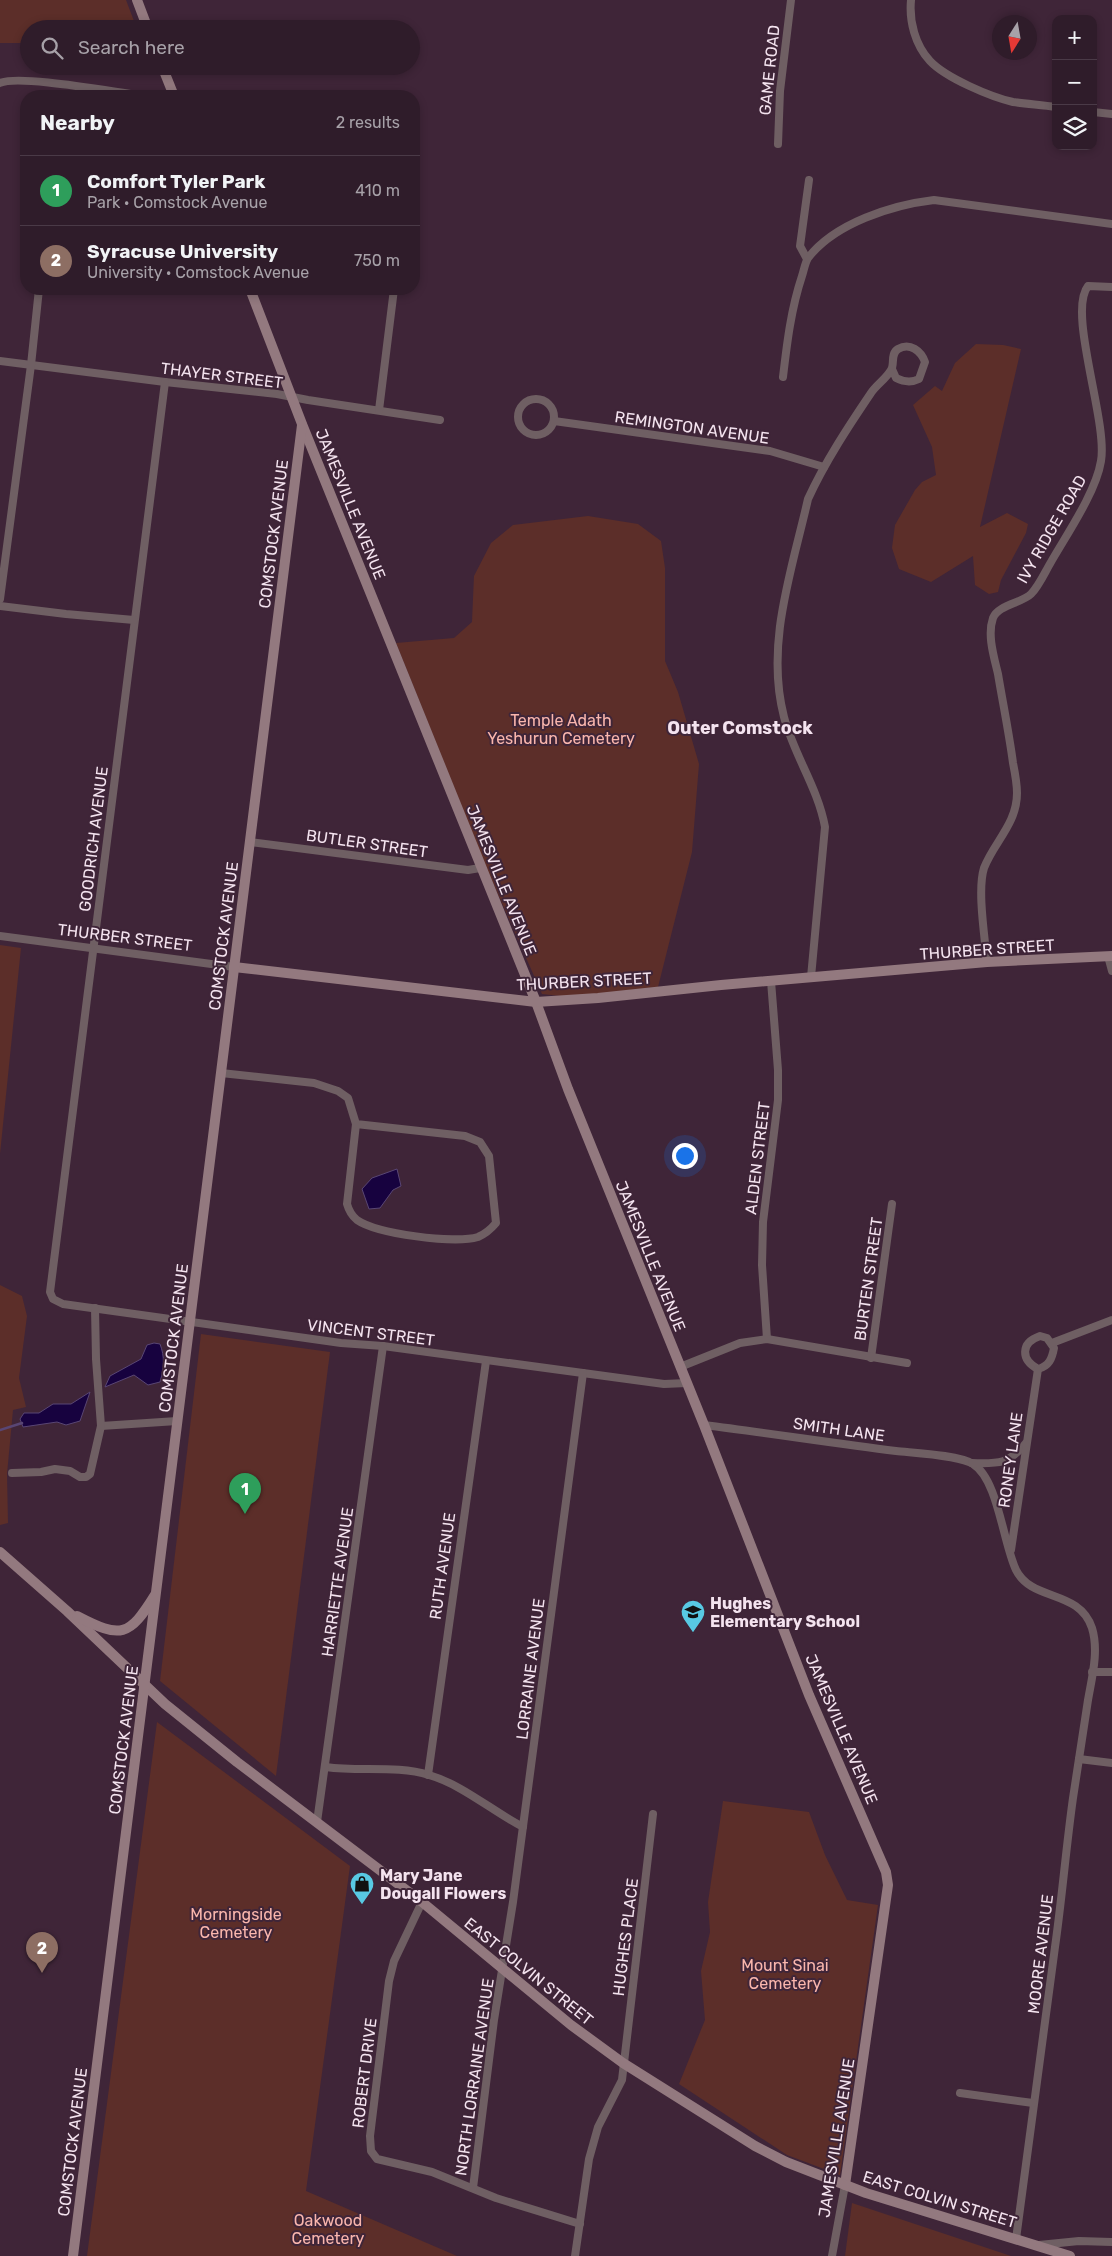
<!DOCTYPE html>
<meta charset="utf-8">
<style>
:root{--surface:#2f1c2a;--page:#372532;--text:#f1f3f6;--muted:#a7a1a8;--line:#4a3a47;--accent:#8bbbb9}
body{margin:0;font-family:Rubik,sans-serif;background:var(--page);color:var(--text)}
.controls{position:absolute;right:15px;top:15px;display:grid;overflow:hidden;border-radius:10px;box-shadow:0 2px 8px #0003}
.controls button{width:45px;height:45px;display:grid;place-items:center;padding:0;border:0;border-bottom:1px solid var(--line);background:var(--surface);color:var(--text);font:25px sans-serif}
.compass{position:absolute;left:992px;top:15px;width:45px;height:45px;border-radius:50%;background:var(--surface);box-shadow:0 2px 8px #0003;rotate:191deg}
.you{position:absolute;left:684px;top:1155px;width:18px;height:18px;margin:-12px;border:4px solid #fff;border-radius:50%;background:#1a73e8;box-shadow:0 0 0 8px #1a73e833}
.badge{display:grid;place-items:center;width:32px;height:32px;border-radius:50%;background:var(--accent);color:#fff;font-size:16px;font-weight:700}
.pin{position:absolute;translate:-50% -41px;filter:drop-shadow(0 1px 2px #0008)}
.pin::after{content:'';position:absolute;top:26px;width:18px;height:15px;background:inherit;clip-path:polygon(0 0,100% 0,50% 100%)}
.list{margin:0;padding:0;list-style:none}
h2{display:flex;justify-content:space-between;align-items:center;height:65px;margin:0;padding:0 20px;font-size:21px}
h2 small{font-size:16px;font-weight:400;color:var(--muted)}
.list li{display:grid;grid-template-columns:32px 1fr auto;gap:15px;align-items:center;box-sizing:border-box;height:70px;padding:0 20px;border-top:1px solid var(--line)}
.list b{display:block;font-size:19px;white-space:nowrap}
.list p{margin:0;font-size:16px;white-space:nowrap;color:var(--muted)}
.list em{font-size:16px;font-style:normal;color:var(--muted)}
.icon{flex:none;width:28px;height:28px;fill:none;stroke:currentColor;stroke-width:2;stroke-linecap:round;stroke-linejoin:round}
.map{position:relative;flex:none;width:1112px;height:2256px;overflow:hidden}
.search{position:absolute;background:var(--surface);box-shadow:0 2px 8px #0003;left:20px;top:20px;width:400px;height:55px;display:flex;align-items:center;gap:12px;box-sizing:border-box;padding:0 18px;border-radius:28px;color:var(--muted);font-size:19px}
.panel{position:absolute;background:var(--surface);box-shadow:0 2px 8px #0003;left:20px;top:90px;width:400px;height:205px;border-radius:20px}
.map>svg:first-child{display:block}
</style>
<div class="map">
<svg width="1112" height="2256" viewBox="0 0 1112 2256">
<rect width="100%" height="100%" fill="#3f2538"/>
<g fill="#5c2e29">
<polygon points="0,0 126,0 137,29 29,29 29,43 0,43"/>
<polygon points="976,344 1003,345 1021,349 980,527 1007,513 1028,524 1026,533 1001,580 998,592 989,594 975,585 973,556 931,582 899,569 892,548 895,525 915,490 922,482 936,475 932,447 913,405 935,386 942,391 955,363"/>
<polygon points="588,516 638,524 661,541 665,568 665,661 678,692 699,764 692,852 658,987 570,997 542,994 483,860 396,643 454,638 472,622 474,576 491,543 513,525"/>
<polygon points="0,945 21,948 0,1154"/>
<polygon points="0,1285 22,1296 27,1316 19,1378 26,1407 13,1410 7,1474 8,1523 0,1525"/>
<polygon points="201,1334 330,1352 276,1776 160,1681"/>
<polygon points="157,1722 350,1866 306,2191 457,2256 87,2256"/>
<polygon points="723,1801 809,1812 825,1855 847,1900 878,1905 840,2175 787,2155 679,2084 705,2020 701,1971 710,1932 708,1902"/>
<polygon points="852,2203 1011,2256 845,2256"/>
</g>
<g fill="#17023f" stroke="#594674">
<polygon points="397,1169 401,1186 393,1190 380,1208 369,1209 362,1189 372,1178"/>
<path d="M154,1343L160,1344C165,1357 164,1368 160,1382L148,1385L134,1375L105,1387L110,1376L141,1359L147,1345Z"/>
<polygon points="90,1392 80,1421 66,1425 57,1422 23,1427 20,1419 24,1413 39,1413 53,1404 71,1404"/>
</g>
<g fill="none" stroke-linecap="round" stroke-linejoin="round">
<polyline stroke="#594674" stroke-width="2.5" points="0,1430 22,1423"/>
<g stroke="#6f5f63" stroke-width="8">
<path d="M911,0C909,21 915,45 930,61C946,78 991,97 1013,102C1027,104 1042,105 1056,107"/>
<path d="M0,83C19,74 118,93 145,96"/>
<polyline points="1093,112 1112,114"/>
<polyline points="778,144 780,91 791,0"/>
<polyline points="807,259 800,246 809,180"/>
<polyline points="0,361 165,382 277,394 308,400 440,420"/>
<path d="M783,377C787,343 791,309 802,276C804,270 805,263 808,258C835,223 892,205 934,200L1112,224"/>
<polyline points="165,382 50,1292 53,1299 63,1304 341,1343 383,1346 664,1384 687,1383"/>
<circle cx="536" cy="417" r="18"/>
<polyline points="379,410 394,289"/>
<polyline points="554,421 770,451 824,467"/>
<polyline points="0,599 31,365 39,289"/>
<polyline points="0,606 66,614 134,620"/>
<polyline points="250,842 468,870 480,868"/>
<polyline points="0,936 234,967"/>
<polyline points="1108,956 1112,971"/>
<path d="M987,962C985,938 977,890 984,868C994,842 1017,824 1017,793C1017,784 1015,773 1013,763C1009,733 1003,704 998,674C994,657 987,635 993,618C998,605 1022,603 1031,594C1039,586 1045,572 1051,562C1067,534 1096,492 1101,461C1108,421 1067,312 1088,286L1112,287"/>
<path d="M811,977L825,827C818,788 794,755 784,717C765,644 792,570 808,499C825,462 848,427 871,393C876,385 886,379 891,370C895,364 890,354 898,349C910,342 921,351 925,362L919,379C911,383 904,382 896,378L892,369"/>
<path d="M221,1073L314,1083L338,1091L348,1098L356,1124L347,1204C349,1211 352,1216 357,1220C377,1234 455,1244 478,1237C485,1234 491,1229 496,1223L489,1156L480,1142L465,1136L356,1124"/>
<path d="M1040,1336L1047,1338L1054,1348C1052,1359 1049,1366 1038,1369C1021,1360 1020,1343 1040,1336Z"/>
<polyline points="767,1339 762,1265 763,1222 778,1100 778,1070 771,981"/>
<polyline points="1052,1343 1112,1320"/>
<polyline points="871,1358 892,1204"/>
<polyline points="680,1367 740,1343 767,1339 907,1363"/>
<path d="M704,1425C768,1433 832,1443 896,1451C914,1453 959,1455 973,1464C998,1479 1003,1543 1016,1570C1032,1602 1079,1589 1092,1628C1099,1651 1092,1677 1088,1700C1083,1732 1078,1765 1073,1798C1066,1848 1062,1898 1055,1947C1042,2044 1029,2142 1016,2239"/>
<polyline points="101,1426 177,1421"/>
<path d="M972,1463C999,1464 1009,1464 1026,1443"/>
<polyline points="12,1473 41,1472 55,1469 70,1471 80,1477 86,1477 90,1474 101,1426 96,1359 95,1308"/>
<polyline points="1011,1550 1038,1369"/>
<polyline points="1092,1672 1112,1672"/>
<polyline points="1079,1759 1112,1763"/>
<path d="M326,1767C359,1772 396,1765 429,1775C463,1785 492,1811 523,1827"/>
<polyline points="428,1775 486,1361"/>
<polyline points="317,1822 383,1346"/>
<polyline points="422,1902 394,1961 389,1981 370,2136 371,2151 377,2159 432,2172 496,2198 580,2224"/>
<polyline points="960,2093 1033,2103"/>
<polyline points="473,2188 494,2020 513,1902 583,1373"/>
<polyline points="1039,2245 1079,2241 1112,2242"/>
<polyline points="575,2256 589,2159 598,2127 622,2080 653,1814"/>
<polyline points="832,2256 845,2185"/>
</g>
<g stroke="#93797f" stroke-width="10">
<polyline points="137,0 148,29"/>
<polyline points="162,66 174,96"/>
<polyline points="250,289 302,424 536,1002 568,1089 704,1425 809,1695 886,1872 888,1885 845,2185"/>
<polyline points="234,967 536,1002 598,998 721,985 987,962 1112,956"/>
<polyline points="0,1552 67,1611 165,1704 237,1762 422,1902 571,2025 623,2063 755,2146 786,2162 866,2193 1070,2256"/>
<path d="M77,1616C121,1639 129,1637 155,1595"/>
<polyline points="73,2256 302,425"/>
</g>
</g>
<defs>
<symbol id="school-pin" viewBox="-11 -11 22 30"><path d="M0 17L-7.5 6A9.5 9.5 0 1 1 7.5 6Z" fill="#58c9e3" stroke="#3f2538"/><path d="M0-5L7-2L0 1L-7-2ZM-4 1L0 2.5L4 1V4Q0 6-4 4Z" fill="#111"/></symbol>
<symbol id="shop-pin" viewBox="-11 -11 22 30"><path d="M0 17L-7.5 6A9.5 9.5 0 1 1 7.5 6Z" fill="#58c9e3" stroke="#3f2538"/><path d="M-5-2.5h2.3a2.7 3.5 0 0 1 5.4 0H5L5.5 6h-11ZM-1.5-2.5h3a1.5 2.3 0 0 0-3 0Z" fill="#111"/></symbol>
</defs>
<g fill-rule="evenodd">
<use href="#school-pin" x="679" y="1598" width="28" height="38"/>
<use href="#shop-pin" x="348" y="1870" width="28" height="38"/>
</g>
<g text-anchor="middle" stroke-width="4" stroke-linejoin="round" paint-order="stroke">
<g font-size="16" fill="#f4e3ef" stroke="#3f2538">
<text transform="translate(769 70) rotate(-84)" y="6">GAME ROAD</text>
<text transform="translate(222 375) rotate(7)" y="6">THAYER STREET</text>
<text transform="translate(692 427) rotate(8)" y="6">REMINGTON AVENUE</text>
<text transform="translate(351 504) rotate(68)" y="6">JAMESVILLE AVENUE</text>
<text transform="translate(1051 529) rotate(-60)" y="6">IVY RIDGE ROAD</text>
<text transform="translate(273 534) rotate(-83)" y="6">COMSTOCK AVENUE</text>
<text transform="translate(93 839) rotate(-83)" y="6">GOODRICH AVENUE</text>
<text transform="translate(367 843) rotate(8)" y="6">BUTLER STREET</text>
<text transform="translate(502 880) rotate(68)" y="6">JAMESVILLE AVENUE</text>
<text transform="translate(223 936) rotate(-83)" y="6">COMSTOCK AVENUE</text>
<text transform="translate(125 937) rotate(7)" y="6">THURBER STREET</text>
<text transform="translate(987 949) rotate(-4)" y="6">THURBER STREET</text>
<text transform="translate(584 981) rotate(-3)" y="6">THURBER STREET</text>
<text transform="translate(757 1158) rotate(-83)" y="6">ALDEN STREET</text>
<text transform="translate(651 1256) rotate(68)" y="6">JAMESVILLE AVENUE</text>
<text transform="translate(868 1279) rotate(-82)" y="6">BURTEN STREET</text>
<text transform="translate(371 1332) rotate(7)" y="6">VINCENT STREET</text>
<text transform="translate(173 1338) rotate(-83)" y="6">COMSTOCK AVENUE</text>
<text transform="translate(839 1429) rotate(8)" y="6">SMITH LANE</text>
<text transform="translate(1010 1460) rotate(-82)" y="6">RONEY LANE</text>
<text transform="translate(442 1566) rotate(-82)" y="6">RUTH AVENUE</text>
<text transform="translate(337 1582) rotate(-82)" y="6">HARRIETTE AVENUE</text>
<text transform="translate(530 1669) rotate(-83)" y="6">LORRAINE AVENUE</text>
<text transform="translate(842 1729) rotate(67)" y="6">JAMESVILLE AVENUE</text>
<text transform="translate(123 1740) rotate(-83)" y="6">COMSTOCK AVENUE</text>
<text transform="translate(625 1937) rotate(-83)" y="6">HUGHES PLACE</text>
<text transform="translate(1040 1954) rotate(-83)" y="6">MOORE AVENUE</text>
<text transform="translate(529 1971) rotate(39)" y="6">EAST COLVIN STREET</text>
<text transform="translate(364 2073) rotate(-83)" y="6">ROBERT DRIVE</text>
<text transform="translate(474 2077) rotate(-82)" y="6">NORTH LORRAINE AVENUE</text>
<text transform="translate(836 2138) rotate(-81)" y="6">JAMESVILLE AVENUE</text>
<text transform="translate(72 2142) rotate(-83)" y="6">COMSTOCK AVENUE</text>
<text transform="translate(940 2199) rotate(17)" y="6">EAST COLVIN STREET</text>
</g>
<g font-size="16" fill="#fab6ad" stroke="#3f2538">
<text x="561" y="726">Temple Adath<tspan x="561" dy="18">Yeshurun Cemetery</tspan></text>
<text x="236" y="1920">Morningside<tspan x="236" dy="18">Cemetery</tspan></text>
<text x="785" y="1971">Mount Sinai<tspan x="785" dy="18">Cemetery</tspan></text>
<text x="328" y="2226">Oakwood<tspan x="328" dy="18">Cemetery</tspan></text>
</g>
<g font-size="16" font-weight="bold" fill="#f4e3ef" stroke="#3f2538" text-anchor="start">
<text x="710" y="1609">Hughes<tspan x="710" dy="18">Elementary School</tspan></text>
<text x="380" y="1881">Mary Jane<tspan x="380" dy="18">Dougall Flowers</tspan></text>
</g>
<g font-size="18" font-weight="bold" fill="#f4e3ef" stroke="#3f2538">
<text x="740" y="734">Outer Comstock</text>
</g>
</g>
</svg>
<div class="controls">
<button>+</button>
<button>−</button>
<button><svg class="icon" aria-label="layers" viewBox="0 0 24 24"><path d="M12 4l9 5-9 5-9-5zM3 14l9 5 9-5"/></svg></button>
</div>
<svg class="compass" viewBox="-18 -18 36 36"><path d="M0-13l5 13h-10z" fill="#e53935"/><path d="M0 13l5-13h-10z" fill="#a7a1a8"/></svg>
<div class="you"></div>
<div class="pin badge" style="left:245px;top:1514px;background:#2e9e5b">1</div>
<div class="pin badge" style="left:42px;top:1973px;background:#8d6e63">2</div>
<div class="search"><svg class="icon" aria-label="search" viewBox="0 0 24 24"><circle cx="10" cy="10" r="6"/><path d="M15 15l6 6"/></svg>Search here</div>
<section class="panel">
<h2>Nearby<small>2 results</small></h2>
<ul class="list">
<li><span class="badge" style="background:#2e9e5b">1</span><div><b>Comfort Tyler Park</b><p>Park · Comstock Avenue</p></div><em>410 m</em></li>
<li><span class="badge" style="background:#8d6e63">2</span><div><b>Syracuse University</b><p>University · Comstock Avenue</p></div><em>750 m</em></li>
</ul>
</section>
</div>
